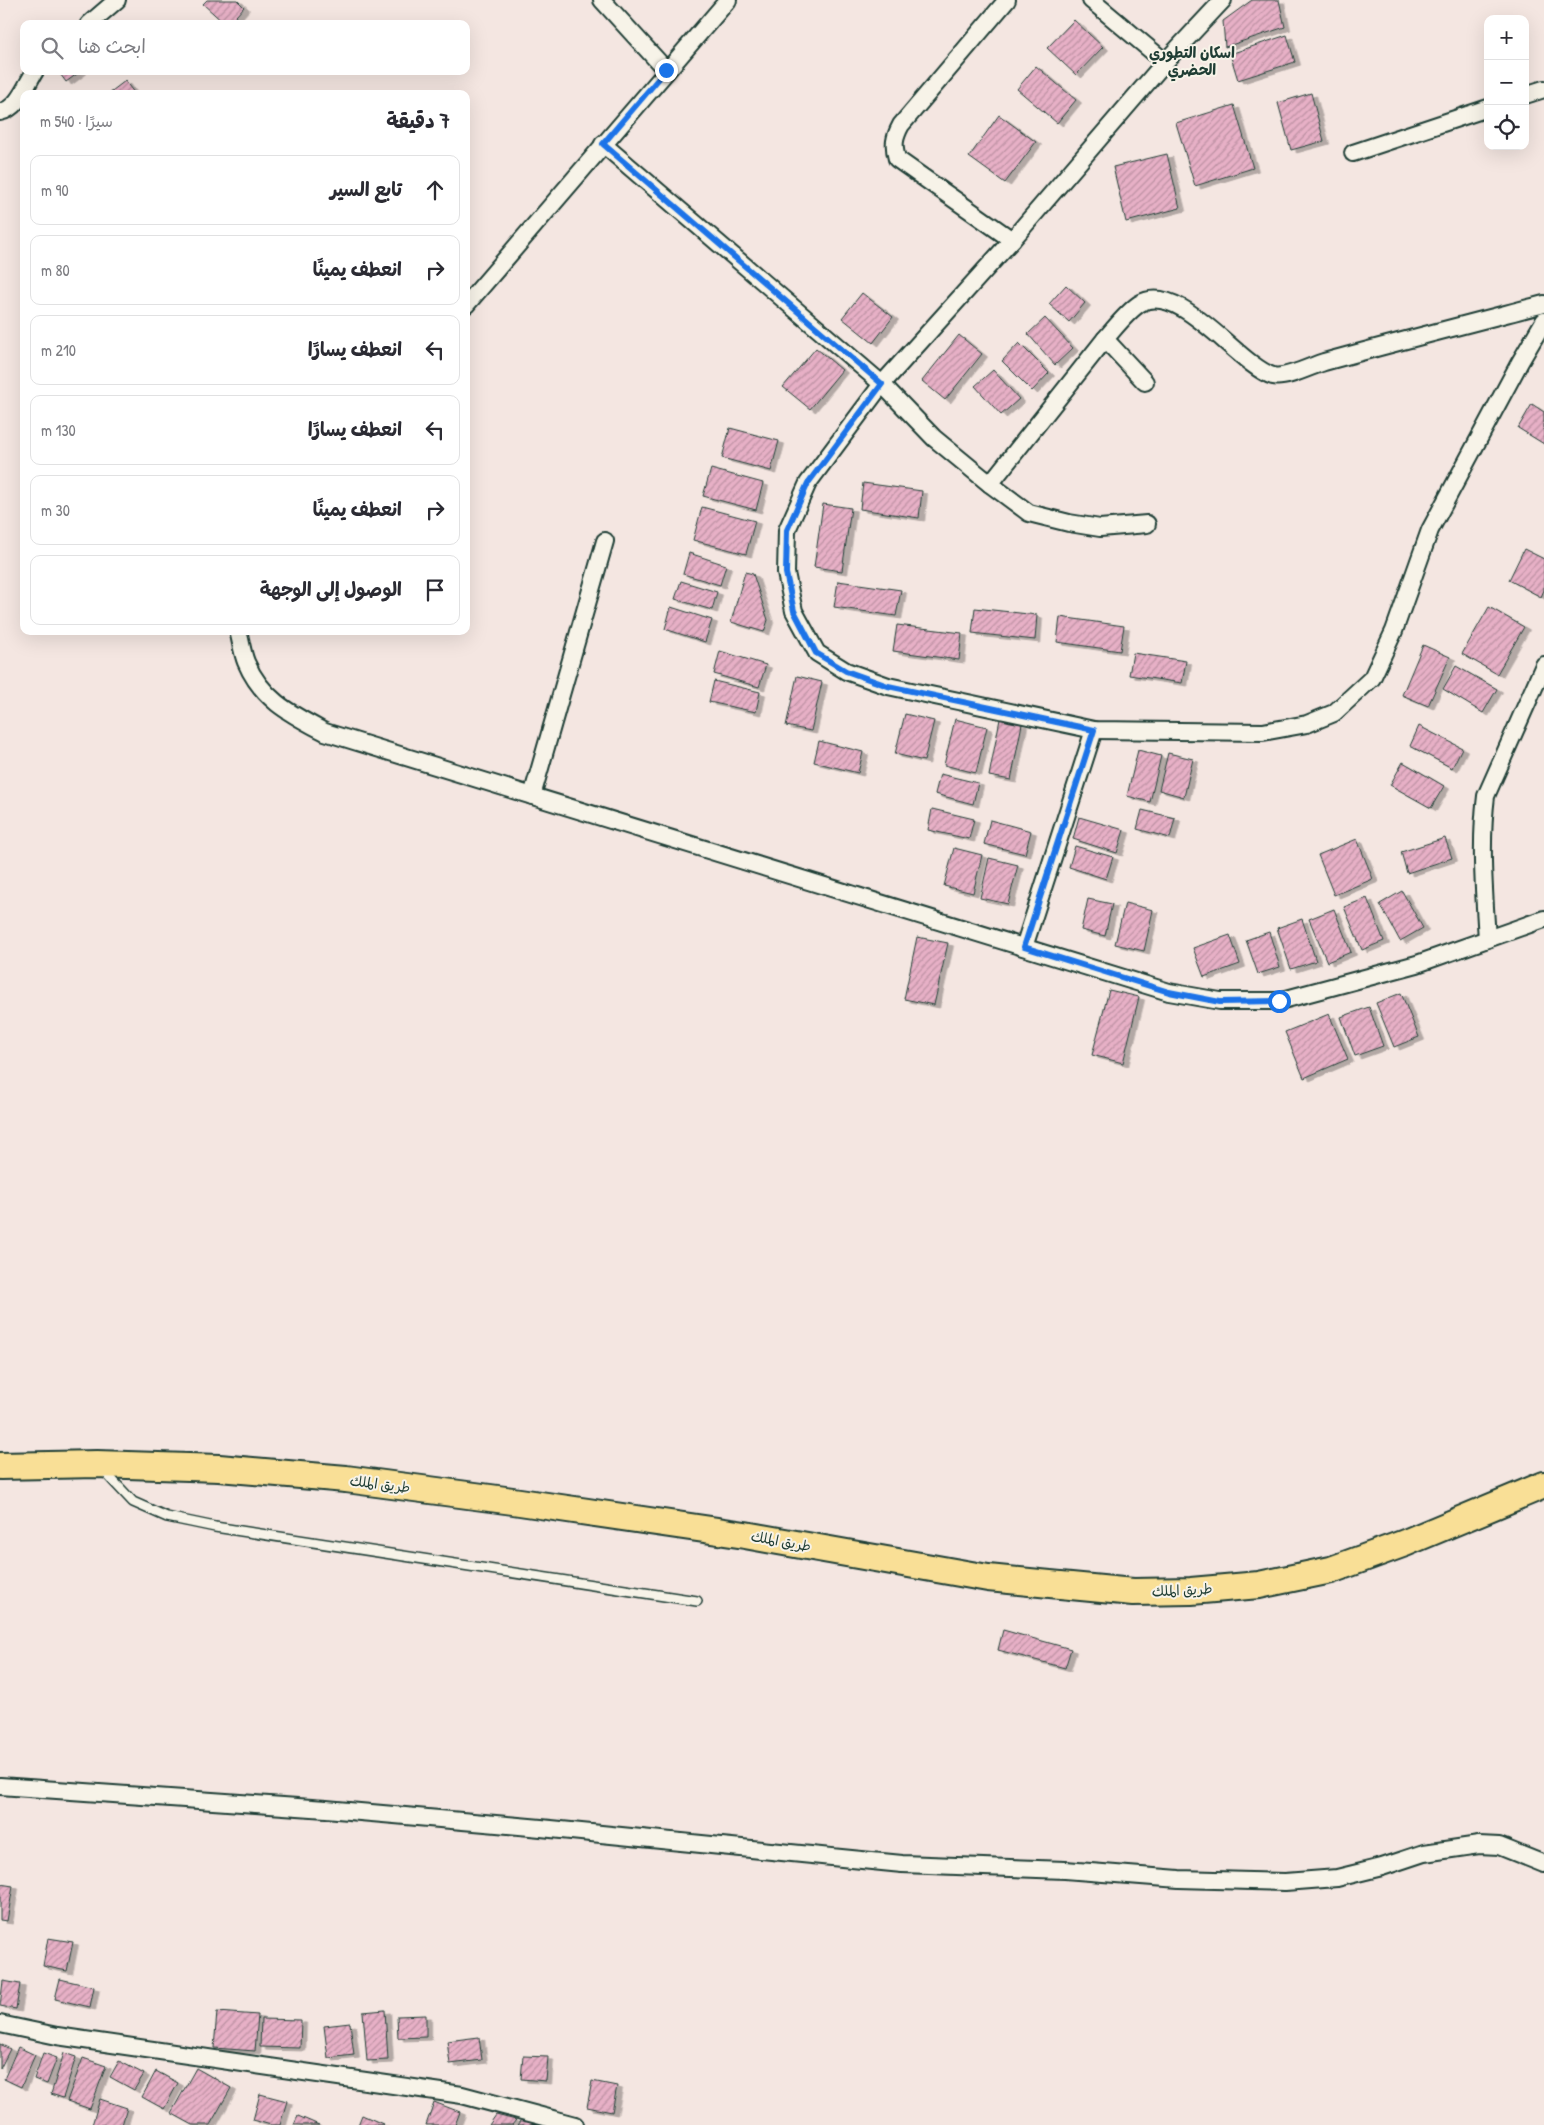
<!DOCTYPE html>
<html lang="ar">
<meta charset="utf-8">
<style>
:root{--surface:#fff;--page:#f2f2f3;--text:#2b2b33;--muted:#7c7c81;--line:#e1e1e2}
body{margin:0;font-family:"Patrick Hand","Playpen Sans Arabic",sans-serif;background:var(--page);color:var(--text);direction:rtl}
.controls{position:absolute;right:15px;top:15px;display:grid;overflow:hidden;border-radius:10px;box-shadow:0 5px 20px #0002}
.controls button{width:45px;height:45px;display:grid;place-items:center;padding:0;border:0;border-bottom:1px solid var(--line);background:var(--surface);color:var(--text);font:25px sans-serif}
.stop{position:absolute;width:15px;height:15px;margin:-11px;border:4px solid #1a73e8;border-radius:50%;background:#fff}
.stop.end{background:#1a73e8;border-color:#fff;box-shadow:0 1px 5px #0008}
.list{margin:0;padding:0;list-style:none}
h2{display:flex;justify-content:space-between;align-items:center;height:65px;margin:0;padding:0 20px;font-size:21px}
h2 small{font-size:16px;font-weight:400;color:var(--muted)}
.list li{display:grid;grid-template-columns:32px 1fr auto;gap:15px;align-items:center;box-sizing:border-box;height:70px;margin:0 10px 10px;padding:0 10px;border:1px solid var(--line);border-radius:10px}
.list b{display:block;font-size:19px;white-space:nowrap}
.list em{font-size:16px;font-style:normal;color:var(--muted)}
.icon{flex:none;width:28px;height:28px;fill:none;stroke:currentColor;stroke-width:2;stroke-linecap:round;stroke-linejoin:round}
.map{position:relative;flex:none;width:1544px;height:2125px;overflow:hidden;direction:ltr}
.search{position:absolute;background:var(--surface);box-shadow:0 5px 20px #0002;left:20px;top:20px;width:450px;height:55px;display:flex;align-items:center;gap:12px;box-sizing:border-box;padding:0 18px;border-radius:10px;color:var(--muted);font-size:19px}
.panel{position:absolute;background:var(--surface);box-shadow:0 5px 20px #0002;left:20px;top:90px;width:450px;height:545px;border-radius:10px;direction:rtl}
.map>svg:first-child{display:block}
</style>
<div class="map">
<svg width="1544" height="2125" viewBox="0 0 1544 2125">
<defs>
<pattern id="building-hatch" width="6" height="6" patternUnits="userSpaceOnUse" patternTransform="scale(1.25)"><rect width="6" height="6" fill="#e7b0c6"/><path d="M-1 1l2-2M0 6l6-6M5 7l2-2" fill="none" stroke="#bb90a2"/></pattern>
<filter id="shadow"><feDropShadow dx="5.5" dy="3" stdDeviation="0" flood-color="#0004"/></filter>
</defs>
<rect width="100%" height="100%" fill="#f4e6e1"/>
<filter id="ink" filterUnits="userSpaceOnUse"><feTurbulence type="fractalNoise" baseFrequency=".02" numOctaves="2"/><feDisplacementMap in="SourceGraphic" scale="10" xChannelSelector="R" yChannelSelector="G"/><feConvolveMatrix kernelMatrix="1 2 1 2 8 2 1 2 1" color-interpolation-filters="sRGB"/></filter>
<g filter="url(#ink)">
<g fill="url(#building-hatch)" stroke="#1f3d34" filter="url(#shadow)">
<polygon points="207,0 237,0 244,7 229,24 225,24 203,4"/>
<polygon points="1252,0 1279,0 1285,27 1225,47 1223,21"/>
<polygon points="1074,20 1103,47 1076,75 1047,48"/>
<polygon points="1287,35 1295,62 1238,80 1230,54"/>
<polygon points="1036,66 1076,100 1057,123 1017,89"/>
<polygon points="58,71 81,71 66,82"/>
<polygon points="125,81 135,94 108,94"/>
<polygon points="1311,93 1324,141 1291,150 1278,103"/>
<polygon points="1234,105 1253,168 1195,186 1176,123"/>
<polygon points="999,115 1036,142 1005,183 969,157"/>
<polygon points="1167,154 1180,208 1126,222 1113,167"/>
<polygon points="1066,285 1085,303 1069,322 1049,304"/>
<polygon points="862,293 893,317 873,343 842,318"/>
<polygon points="1045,318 1073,348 1055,365 1028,334"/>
<polygon points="959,335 982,354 945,400 922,381"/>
<polygon points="1019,343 1049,373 1032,391 1002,361"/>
<polygon points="816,348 842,370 810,409 783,387"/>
<polygon points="993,370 1019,399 1001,415 975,386"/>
<polygon points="1532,404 1544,412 1544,444 1518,428"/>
<polygon points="730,428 779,441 771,471 722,458"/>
<polygon points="711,469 763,483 756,510 703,496"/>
<polygon points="863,483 922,491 919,518 860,509"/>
<polygon points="823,504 851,508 842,571 814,567"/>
<polygon points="702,507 755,521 746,554 693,540"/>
<polygon points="1524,549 1544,559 1544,590 1541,597 1509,580"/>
<polygon points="689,553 726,565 720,585 683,574"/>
<polygon points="745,572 753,574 768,620 764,632 731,622"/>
<polygon points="681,581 717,592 712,610 675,599"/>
<polygon points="838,581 901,590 896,616 834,607"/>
<polygon points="671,607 712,620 705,642 665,629"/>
<polygon points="1489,607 1524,627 1497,674 1462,654"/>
<polygon points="975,608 1037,615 1035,640 972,633"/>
<polygon points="1060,617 1124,626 1120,651 1057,642"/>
<polygon points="897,625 962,633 959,660 893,651"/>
<polygon points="1423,645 1450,657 1428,706 1402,695"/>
<polygon points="720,651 766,665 759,687 714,674"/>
<polygon points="1133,653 1186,661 1182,683 1129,675"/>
<polygon points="1456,666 1497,689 1483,713 1443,689"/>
<polygon points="797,676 822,682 811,731 786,726"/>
<polygon points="714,681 760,692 756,712 709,702"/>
<polygon points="905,714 934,721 924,761 895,754"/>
<polygon points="955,719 987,727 976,773 944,765"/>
<polygon points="1000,719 1022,724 1011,780 989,776"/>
<polygon points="1419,726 1462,748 1452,768 1410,746"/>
<polygon points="819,741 863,752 858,773 814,762"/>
<polygon points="1138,750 1161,756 1150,802 1127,796"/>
<polygon points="1168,753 1193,759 1184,797 1159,790"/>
<polygon points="1403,762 1444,786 1431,808 1390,785"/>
<polygon points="940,774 978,783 973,804 935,794"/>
<polygon points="932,809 974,819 969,839 928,830"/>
<polygon points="1142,810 1175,818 1170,838 1137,829"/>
<polygon points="1079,817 1124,830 1117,853 1073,839"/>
<polygon points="990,820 1031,831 1025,854 984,844"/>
<polygon points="1445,838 1452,858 1407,873 1401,852"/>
<polygon points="1357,839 1373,879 1334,895 1318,855"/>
<polygon points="1075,846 1113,857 1106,879 1069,867"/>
<polygon points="954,848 982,855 973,893 944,886"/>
<polygon points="989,858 1018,865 1008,904 980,898"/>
<polygon points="1402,891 1423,928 1400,941 1380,904"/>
<polygon points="1367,898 1384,941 1362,950 1344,907"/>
<polygon points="1088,899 1112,904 1105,936 1081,930"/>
<polygon points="1125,903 1153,910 1144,951 1115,944"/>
<polygon points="1334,909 1351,952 1327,962 1309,919"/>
<polygon points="1302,919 1316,961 1291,969 1277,928"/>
<polygon points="1269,932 1280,967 1258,974 1246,940"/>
<polygon points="1230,935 1240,964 1204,977 1193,948"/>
<polygon points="917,937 948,943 934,1005 904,999"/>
<polygon points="1109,990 1139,997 1123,1063 1092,1055"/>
<polygon points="1401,993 1419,1037 1394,1047 1376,1003"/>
<polygon points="1369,1007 1383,1046 1355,1056 1341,1017"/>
<polygon points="1329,1014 1348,1059 1304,1078 1285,1032"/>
<polygon points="1003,1630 1071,1649 1065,1668 998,1650"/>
<polygon points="0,1884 13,1886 7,1921 0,1920"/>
<polygon points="48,1938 73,1942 67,1971 43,1966"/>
<polygon points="60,1979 94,1987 90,2007 55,1999"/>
<polygon points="3,1981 20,1984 16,2009 0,2006"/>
<polygon points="385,2010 388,2060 367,2061 363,2012"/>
<polygon points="217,2012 258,2015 255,2051 214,2048"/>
<polygon points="426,2015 426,2037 398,2038 397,2016"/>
<polygon points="261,2019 301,2020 300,2048 260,2047"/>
<polygon points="350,2023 354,2055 328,2058 324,2026"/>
<polygon points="479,2037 482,2060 450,2064 447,2041"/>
<polygon points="0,2044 10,2049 0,2069"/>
<polygon points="18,2047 35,2055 21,2087 4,2079"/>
<polygon points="43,2053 57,2058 47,2084 34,2079"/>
<polygon points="64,2053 76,2057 63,2098 51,2094"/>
<polygon points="523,2056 548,2057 546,2081 521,2079"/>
<polygon points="83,2058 106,2066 90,2109 67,2101"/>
<polygon points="119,2061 144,2074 134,2090 110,2077"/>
<polygon points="196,2068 231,2088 210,2125 193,2125 171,2113"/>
<polygon points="156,2071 178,2083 164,2109 142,2097"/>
<polygon points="592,2081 617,2086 612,2112 587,2107"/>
<polygon points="260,2094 287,2101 280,2125 271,2125 253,2120"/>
<polygon points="100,2099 127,2108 122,2125 92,2125"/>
<polygon points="434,2102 460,2112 455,2125 426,2125"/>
<polygon points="362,2115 383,2124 382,2125 358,2125"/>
<polygon points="496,2115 516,2120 512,2125 489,2125"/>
<polygon points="298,2116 319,2125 294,2125"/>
<polygon points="525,2116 537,2125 518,2125"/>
</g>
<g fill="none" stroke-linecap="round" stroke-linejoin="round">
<defs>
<polyline id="service" points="102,1469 133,1502 167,1517 215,1527 697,1601"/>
<g id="minor">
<polyline points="602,0 666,70"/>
<path d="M1007,0L901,125C894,138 893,145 897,159L1012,240"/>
<polyline points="1091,0 1165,62"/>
<polyline points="1223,0 1165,62 1012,240 882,384 808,483 787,530 786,573 794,611 817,653 846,671 888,686 1094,730 1263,732 1307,724 1334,713 1372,678 1394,631 1430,530 1520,362 1544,321"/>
<polyline points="89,24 117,0"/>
<polyline points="1525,95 1544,89"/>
<path d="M0,112C18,109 26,85 35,71"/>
<polyline points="603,144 882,384 934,438 990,484 1029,513 1069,523 1100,528 1147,524"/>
<polyline points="1353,153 1488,108"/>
<polyline points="466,305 728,0"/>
<path d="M1105,339C1115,328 1126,313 1139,304C1179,279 1238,365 1273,376C1286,379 1311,366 1324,362C1397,342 1471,323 1544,304"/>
<polyline points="990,484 1105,339 1145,382"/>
<path d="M238,631C241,641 242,652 246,662C262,700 291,714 325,732L1169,992L1220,1001H1279L1417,964L1544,919"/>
<polyline points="532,796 605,541"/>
<path d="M1487,939C1484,892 1480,843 1486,796L1544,665"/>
<polyline points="1024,947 1094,730"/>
<polyline points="0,1786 326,1809 541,1828 902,1864 1065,1870 1179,1879 1285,1882 1337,1878 1382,1867 1424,1853 1479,1845 1499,1846 1544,1864"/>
<polyline points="0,2024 57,2036 462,2095 575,2125"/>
</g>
<polyline id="primary" points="0,1466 97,1464 219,1468 346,1479 513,1501 745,1535 988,1578 1133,1592 1191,1591 1259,1585 1331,1570 1405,1543 1544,1485"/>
</defs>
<use href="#service" stroke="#1f3d34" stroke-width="12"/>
<use href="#minor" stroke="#1f3d34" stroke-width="20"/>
<use href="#primary" stroke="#1f3d34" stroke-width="30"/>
<use href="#service" stroke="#f7f3e8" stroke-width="9"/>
<use href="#minor" stroke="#f7f3e8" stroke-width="16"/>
<use href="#primary" stroke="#f9df96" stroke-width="26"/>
</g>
</g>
<g fill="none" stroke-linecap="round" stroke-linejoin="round" filter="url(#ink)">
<polyline stroke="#1a73e8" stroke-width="6" points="666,70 603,144 882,384 808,483 787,530 786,573 794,611 816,653 846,671 888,686 1094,730 1024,947 1169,992 1220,1002 1279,1001"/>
</g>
<g text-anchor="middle" stroke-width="4" stroke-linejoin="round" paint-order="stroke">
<g font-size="14" fill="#1f3d34" stroke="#f7f3e8">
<text transform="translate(380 1484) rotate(7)" y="5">طريق الملك</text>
<text transform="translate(781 1541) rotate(10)" y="5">طريق الملك</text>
<text transform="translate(1182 1590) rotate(-3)" y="5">طريق الملك</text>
</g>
<g font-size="15" font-weight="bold" fill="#1f3d34" stroke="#f7f3e8">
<text x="1192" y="58">اسكان التطوري<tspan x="1192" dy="17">الحضري</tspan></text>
</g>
</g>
</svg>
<div class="controls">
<button>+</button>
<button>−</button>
<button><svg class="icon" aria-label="locate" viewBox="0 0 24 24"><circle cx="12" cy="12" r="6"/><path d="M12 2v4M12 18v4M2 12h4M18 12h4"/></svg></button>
</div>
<div class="stop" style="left:1279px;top:1001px"></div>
<div class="stop end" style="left:666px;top:70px"></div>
<div class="search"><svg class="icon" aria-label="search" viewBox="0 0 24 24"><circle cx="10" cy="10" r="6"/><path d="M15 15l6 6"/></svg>ابحث هنا</div>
<section class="panel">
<h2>7 دقيقة<small>سيرًا · 540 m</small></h2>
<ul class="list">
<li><svg class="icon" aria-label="ahead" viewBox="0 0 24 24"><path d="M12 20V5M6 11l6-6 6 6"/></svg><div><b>تابع السير</b></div><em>90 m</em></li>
<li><svg class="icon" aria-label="right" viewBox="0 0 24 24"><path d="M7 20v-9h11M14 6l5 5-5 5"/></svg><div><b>انعطف يمينًا</b></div><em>80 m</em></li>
<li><svg class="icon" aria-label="left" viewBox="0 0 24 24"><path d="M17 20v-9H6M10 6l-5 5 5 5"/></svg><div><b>انعطف يسارًا</b></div><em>210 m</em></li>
<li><svg class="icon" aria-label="left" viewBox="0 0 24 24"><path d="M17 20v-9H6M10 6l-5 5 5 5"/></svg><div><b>انعطف يسارًا</b></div><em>130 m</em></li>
<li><svg class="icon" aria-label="right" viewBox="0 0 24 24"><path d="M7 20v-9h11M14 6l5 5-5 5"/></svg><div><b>انعطف يمينًا</b></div><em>30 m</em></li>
<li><svg class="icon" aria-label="arrive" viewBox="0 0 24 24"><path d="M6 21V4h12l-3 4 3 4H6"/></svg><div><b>الوصول إلى الوجهة</b></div></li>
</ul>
</section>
</div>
